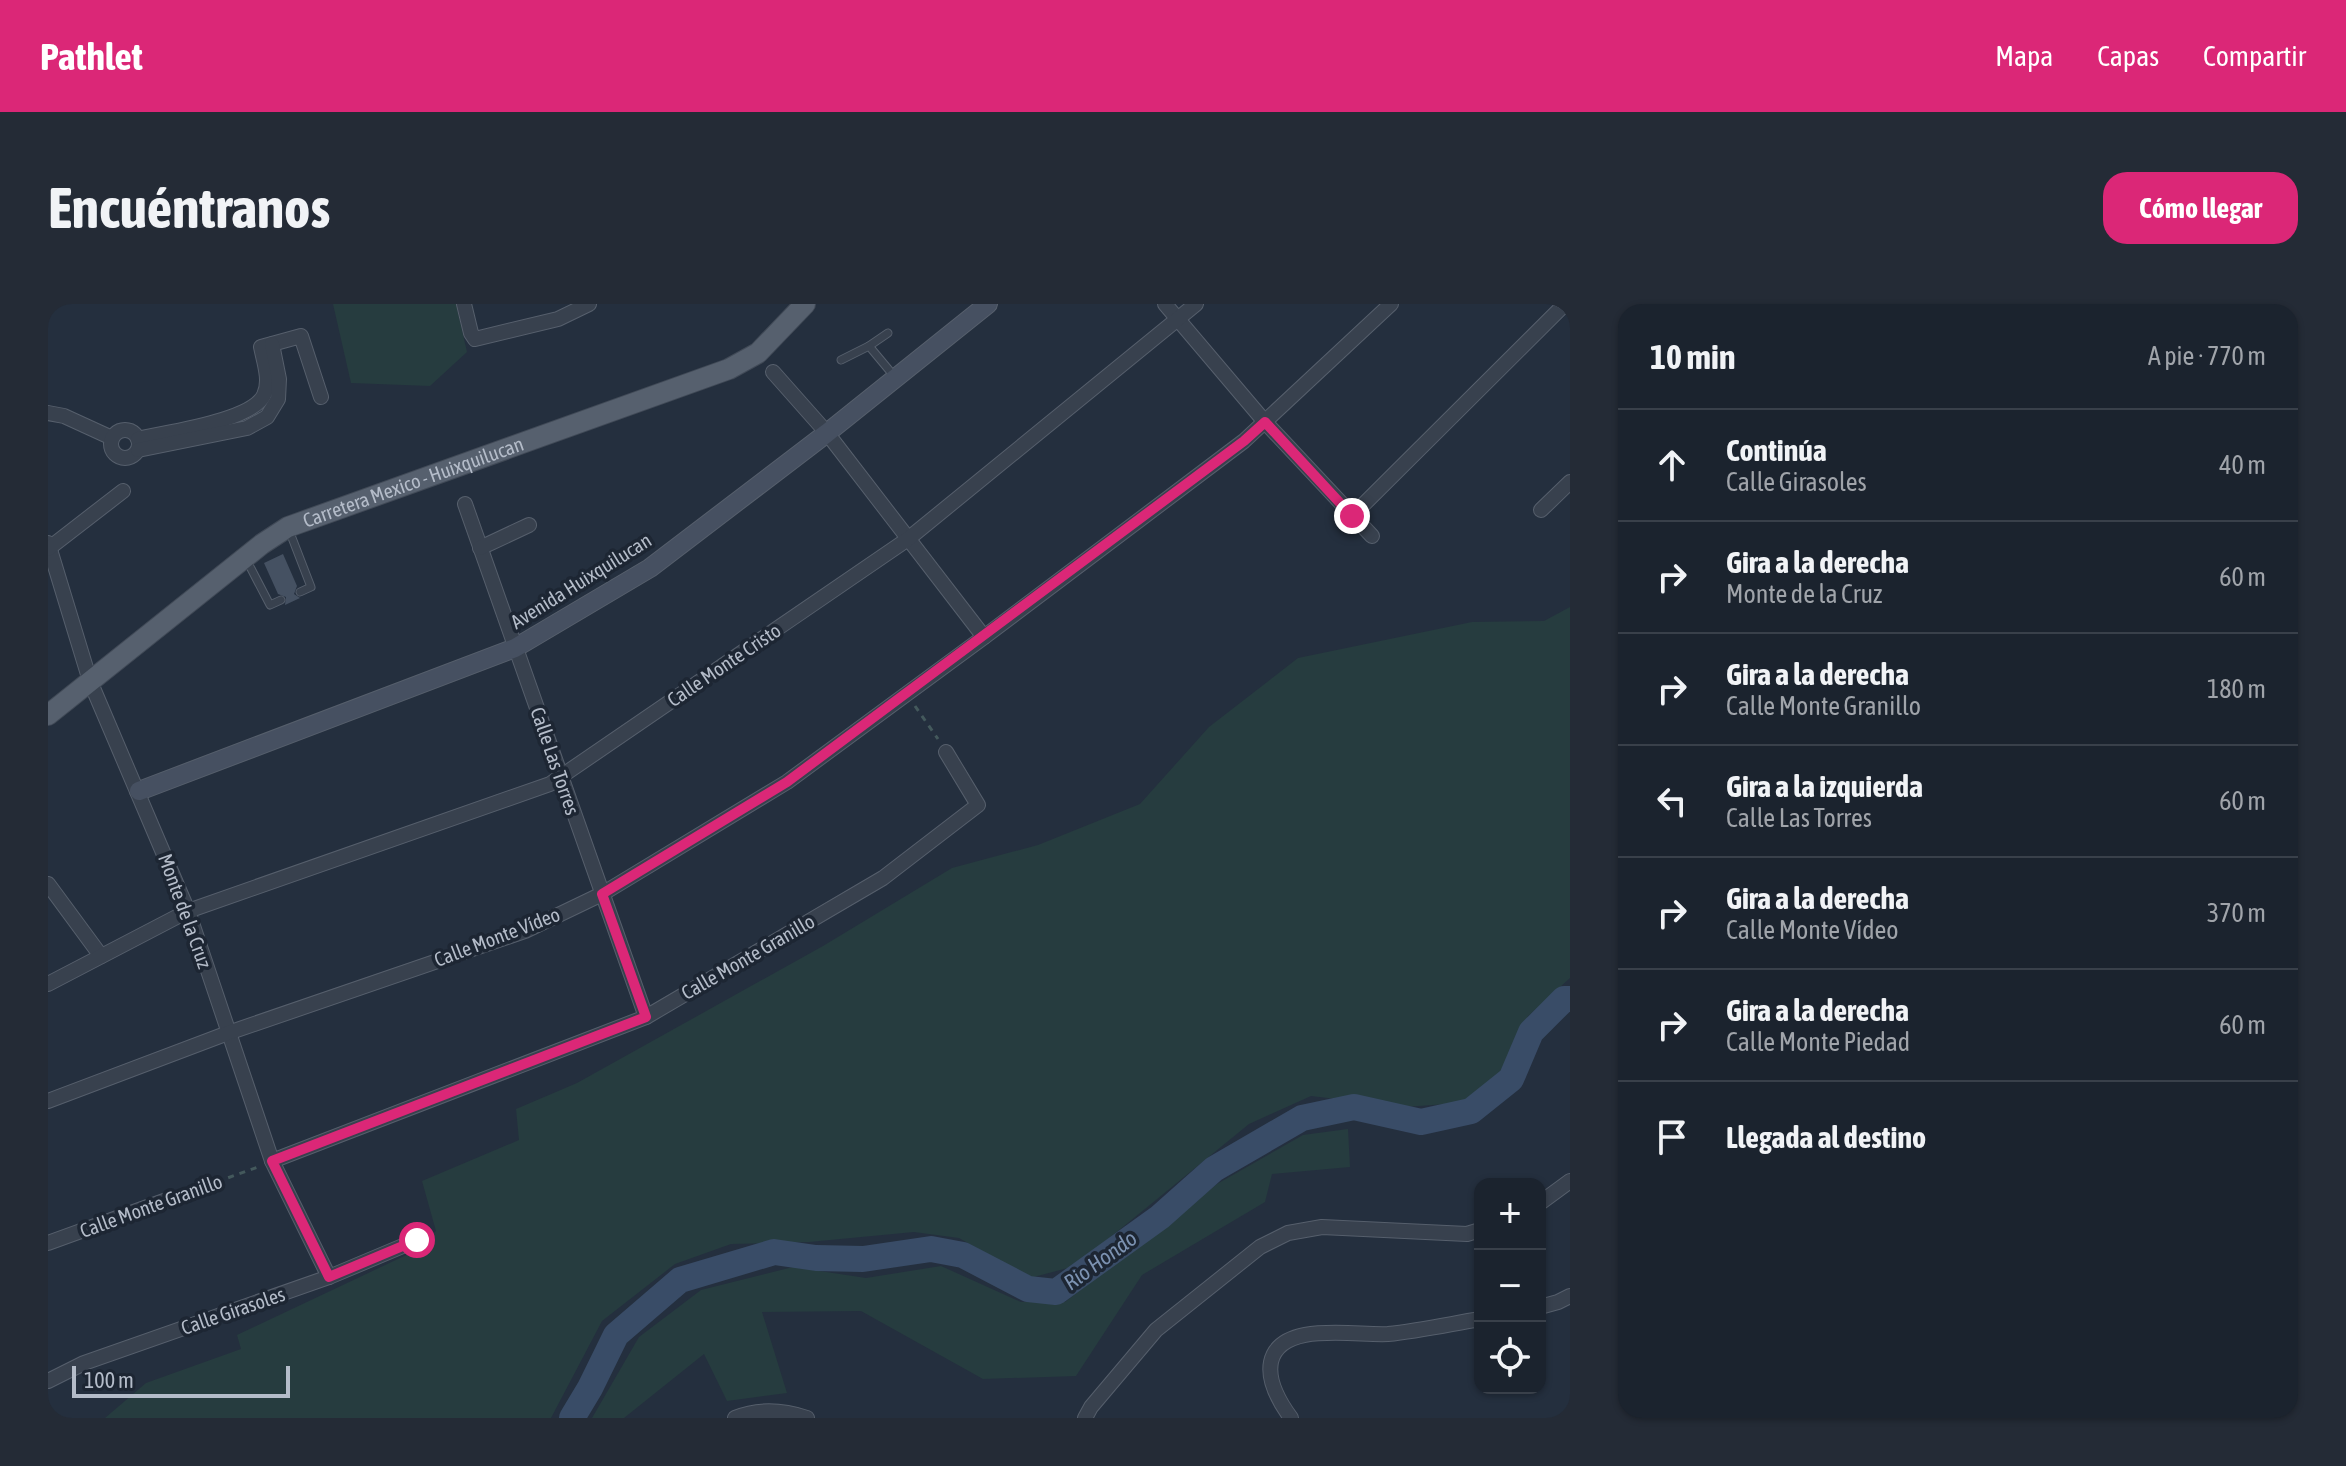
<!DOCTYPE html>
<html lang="es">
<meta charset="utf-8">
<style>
:root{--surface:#1b232e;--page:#242b36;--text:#f1f3f6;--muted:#a0a4aa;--line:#39404a;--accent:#db2777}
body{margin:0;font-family:"Asap Condensed",sans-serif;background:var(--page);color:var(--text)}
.controls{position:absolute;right:24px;bottom:24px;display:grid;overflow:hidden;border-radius:16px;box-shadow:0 2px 6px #0004}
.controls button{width:72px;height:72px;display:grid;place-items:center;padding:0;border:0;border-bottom:2px solid var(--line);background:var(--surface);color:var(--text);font:40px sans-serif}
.scale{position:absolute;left:24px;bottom:20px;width:218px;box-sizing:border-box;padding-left:8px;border:4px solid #b4bcc9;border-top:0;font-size:22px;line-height:28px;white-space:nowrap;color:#b4bcc9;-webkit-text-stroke:6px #1d2633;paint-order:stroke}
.stop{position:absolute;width:24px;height:24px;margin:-18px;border:6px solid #db2777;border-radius:50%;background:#fff}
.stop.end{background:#db2777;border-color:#fff;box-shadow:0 2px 8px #0008}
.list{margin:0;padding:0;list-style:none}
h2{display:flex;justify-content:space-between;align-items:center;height:104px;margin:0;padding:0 32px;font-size:34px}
h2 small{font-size:26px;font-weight:400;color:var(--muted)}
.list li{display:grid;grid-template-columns:52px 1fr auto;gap:24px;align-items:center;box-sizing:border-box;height:112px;padding:0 32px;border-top:2px solid var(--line)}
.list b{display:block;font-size:30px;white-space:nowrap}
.list p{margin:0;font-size:26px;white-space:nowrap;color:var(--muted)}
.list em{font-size:26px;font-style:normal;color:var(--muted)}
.icon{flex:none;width:44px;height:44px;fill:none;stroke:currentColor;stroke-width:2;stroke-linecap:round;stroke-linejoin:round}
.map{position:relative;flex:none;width:1522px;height:1114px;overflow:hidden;border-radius:24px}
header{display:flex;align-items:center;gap:48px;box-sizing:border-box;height:112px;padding:0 40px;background:var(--accent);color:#fff}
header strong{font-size:38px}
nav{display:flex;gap:44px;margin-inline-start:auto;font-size:28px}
.intro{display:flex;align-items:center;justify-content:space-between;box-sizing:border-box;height:192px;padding:0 48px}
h1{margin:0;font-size:56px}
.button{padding:20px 36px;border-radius:24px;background:var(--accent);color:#fff;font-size:28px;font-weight:700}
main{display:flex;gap:48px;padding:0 48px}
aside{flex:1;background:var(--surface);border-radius:24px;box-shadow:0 2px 6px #0004}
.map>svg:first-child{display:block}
</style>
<header>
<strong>Pathlet</strong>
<nav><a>Mapa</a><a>Capas</a><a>Compartir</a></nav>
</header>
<div class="intro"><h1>Encuéntranos</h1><a class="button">Cómo llegar</a></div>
<main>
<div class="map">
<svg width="1522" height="1114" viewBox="0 0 1522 1114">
<rect width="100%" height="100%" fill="#242f3e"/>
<g fill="#263c3f">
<polygon points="285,0 408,0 419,48 382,82 303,79"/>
<polygon points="1522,303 1522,674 1480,712 1457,773 1413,799 1356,803 1263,792 1201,820 1027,962 982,974 911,934 866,928 761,938 683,940 627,960 554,1017 503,1114 57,1114 98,1079 193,1045 189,1031 369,946 388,927 374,877 471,836 468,805 529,779 775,642 904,564 990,541 1092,500 1161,423 1250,354 1424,318 1496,317"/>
<polygon points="1300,825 1302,863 1224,870 1217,898 1094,971 1028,1072 935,1075 813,1007 714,1008 739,1089 679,1097 656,1050 576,1114 544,1114 591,1033 653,986 745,963 818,974 893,962 973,998 1017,998 1169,880 1255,831"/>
</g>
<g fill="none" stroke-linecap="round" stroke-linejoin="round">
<polyline stroke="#394c67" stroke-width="26" points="524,1114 542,1084 568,1031 632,976 726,948 768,954 815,955 883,945 915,951 980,985 1008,988 1112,913 1166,865 1254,814 1306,803 1373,818 1423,807 1463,775 1483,728 1516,695 1522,695"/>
</g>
<polygon fill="#455162" points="235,250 249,282 246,290 252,294 237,301 238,293 230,290 216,259"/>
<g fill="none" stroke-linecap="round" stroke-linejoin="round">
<defs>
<g id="lane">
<polyline points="821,42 840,29"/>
<polyline points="793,56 821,42 846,72"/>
<polyline points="241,226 263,283 252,288"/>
<polyline points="198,255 222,301 233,296"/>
</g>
<g id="street">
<polyline points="416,0 423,29 427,35 510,15 541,0"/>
<polyline points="1117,0 1217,118 1324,232"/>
<polyline points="725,68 779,129 936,333"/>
<polyline points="0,109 16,112 64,134"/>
<circle cx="77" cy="140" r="14"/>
<path d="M90,135C119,128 204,117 216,91C223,77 216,58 213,43L253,32L273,93"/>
<polyline points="90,146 199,124 219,113 230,95 231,75 224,40"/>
<polyline points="417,200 598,713"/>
<polyline points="1493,206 1522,178"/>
<polyline points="1304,212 1517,0"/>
<polyline points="0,239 42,377 140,607 224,857 281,973"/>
<polyline points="432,244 481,221"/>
<polyline points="0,245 75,187"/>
<polyline points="0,580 53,652"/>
<polyline points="0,680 140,607 502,480 860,235 1148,0"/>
<polyline points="0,797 180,729 477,627 554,590 739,478 936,333 1196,137 1343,0"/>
<polyline points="224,857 598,713 835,574 930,501 898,448"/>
<polyline points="1492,899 1522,877"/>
<polyline points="0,939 124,894"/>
<polyline points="1492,1003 1510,998 1522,992"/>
<polyline points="0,1077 36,1059 281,973 369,936"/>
<path d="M687,1114C711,1104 735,1106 759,1114"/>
<polyline points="1037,1114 1043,1103 1108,1026 1212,943 1240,929 1274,923 1419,930 1432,926"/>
<path d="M1243,1114C1232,1099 1219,1078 1223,1058C1232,1016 1308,1032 1340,1030C1371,1027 1402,1020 1432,1015"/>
</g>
<polyline id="secondary" points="91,487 467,344 602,264 779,129 940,0"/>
<g id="primary">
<path id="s1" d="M0,411L214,240L240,223L681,65L710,49L757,0"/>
</g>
</defs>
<use href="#lane" stroke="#565f6c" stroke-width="9"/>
<use href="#street" stroke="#565f6c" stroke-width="16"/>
<use href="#secondary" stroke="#565f6c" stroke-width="20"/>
<use href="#primary" stroke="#414a57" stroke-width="22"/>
<g stroke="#44595c" stroke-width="3" stroke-dasharray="6 6" stroke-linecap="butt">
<polyline points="867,402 890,435"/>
<polyline points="135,890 210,863"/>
</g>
<use href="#lane" stroke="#38414e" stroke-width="7"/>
<use href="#street" stroke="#38414e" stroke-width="14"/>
<use href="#secondary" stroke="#465061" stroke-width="18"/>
<use href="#primary" stroke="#56606e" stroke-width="20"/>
</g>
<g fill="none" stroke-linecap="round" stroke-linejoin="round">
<polyline stroke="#db2777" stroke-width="10" points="369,936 281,973 224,857 598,713 554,590 739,478 1196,137 1217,118 1304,212"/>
</g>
<g text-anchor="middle" stroke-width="7" stroke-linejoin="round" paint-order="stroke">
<g font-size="20" fill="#b4bcc9" stroke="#1d2633">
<text dy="7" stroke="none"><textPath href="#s1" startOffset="438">Carretera Mexico - Huixquilucan</textPath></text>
<text transform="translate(533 277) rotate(-32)" y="7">Avenida Huixquilucan</text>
<text transform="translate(676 361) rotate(-34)" y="7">Calle Monte Cristo</text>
<text transform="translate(507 457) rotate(71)" y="7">Calle Las Torres</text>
<text transform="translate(137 607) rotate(70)" y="7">Monte de la Cruz</text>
<text transform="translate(449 633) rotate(-21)" y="7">Calle Monte Vídeo</text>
<text transform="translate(700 653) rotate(-30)" y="7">Calle Monte Granillo</text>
<text transform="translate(103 902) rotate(-20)" y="7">Calle Monte Granillo</text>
<text transform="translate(185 1007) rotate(-19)" y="7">Calle Girasoles</text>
</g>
<g font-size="22" font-style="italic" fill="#7c92b1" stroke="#1d2633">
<text transform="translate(1052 956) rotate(-36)" y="8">Rio Hondo</text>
</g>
</g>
</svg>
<div class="controls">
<button>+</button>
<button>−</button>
<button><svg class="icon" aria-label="locate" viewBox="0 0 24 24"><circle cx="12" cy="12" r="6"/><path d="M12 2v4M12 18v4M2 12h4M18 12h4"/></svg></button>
</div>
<div class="scale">100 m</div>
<div class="stop" style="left:369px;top:936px"></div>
<div class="stop end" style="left:1304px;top:212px"></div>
</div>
<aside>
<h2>10 min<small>A pie · 770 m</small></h2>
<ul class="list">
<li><svg class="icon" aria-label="ahead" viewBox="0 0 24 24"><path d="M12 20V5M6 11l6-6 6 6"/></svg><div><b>Continúa</b><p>Calle Girasoles</p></div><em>40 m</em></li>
<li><svg class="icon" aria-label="right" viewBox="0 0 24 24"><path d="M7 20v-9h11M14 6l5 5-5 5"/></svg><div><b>Gira a la derecha</b><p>Monte de la Cruz</p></div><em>60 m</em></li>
<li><svg class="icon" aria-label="right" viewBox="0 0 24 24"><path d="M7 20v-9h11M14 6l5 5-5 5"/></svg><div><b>Gira a la derecha</b><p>Calle Monte Granillo</p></div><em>180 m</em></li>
<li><svg class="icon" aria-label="left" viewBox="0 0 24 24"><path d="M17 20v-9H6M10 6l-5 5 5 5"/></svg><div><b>Gira a la izquierda</b><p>Calle Las Torres</p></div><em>60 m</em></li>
<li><svg class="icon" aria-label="right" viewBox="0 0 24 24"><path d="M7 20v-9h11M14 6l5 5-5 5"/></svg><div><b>Gira a la derecha</b><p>Calle Monte Vídeo</p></div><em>370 m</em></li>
<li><svg class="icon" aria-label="right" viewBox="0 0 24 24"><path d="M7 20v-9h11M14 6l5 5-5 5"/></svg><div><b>Gira a la derecha</b><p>Calle Monte Piedad</p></div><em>60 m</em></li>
<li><svg class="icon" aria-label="arrive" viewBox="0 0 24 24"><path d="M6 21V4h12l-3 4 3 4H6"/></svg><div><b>Llegada al destino</b></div></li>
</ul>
</aside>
</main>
